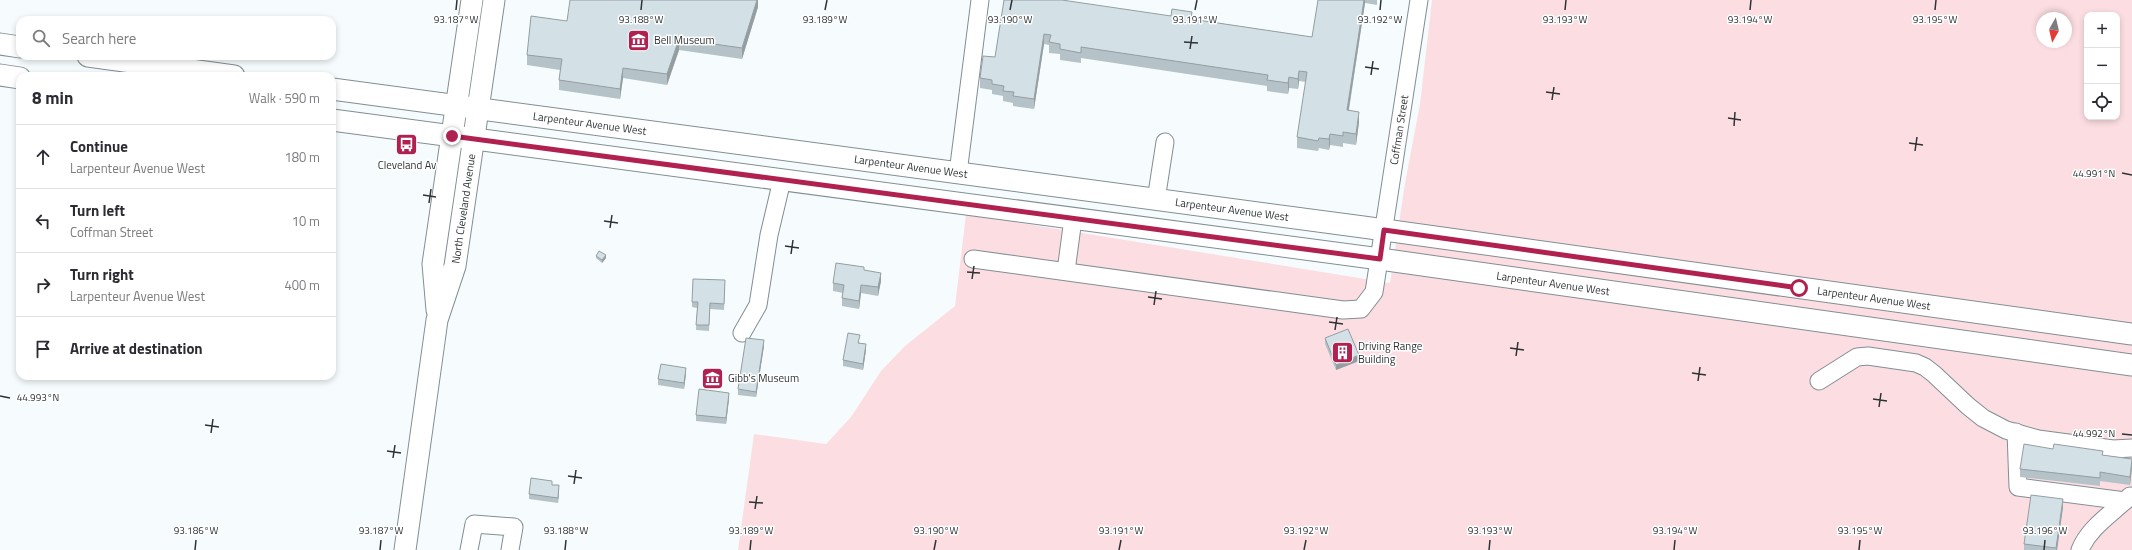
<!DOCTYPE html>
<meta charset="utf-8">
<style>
:root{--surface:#fff;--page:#f7f7f7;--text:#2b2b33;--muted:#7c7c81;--line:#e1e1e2}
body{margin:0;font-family:"Titillium Web",sans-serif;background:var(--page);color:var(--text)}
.controls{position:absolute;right:12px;top:12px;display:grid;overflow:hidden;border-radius:8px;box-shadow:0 2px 6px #0003}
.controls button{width:36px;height:36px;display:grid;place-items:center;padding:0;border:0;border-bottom:1px solid var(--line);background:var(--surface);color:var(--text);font:20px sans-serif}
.compass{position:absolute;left:2036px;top:12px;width:36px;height:36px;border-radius:50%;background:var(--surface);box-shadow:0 2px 6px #0003;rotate:188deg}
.stop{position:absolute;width:12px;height:12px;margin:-9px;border:3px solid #b12150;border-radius:50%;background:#fff}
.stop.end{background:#b12150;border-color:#fff;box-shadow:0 1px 4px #0008}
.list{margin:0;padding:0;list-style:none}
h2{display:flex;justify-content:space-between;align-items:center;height:52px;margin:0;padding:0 16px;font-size:17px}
h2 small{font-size:13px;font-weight:400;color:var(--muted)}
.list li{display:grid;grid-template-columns:26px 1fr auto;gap:12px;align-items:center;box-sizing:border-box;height:64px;padding:0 16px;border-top:1px solid var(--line)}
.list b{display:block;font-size:15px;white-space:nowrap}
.list p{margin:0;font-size:13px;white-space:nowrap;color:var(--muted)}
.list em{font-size:13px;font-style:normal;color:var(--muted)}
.icon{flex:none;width:22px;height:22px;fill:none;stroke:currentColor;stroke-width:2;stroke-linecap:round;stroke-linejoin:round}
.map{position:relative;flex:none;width:2132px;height:550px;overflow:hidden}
.search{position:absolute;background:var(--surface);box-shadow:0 2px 6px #0003;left:16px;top:16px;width:320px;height:44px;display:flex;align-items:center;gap:10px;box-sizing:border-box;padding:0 14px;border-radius:12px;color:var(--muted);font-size:15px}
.panel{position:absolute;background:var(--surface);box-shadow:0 2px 6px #0003;left:16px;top:72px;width:320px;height:308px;border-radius:12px}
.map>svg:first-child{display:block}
</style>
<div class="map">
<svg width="2132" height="550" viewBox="0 0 2132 550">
<rect width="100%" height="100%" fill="#f6fcfe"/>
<path fill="#fcdee2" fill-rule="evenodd" d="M1432,0H2132V550H738L754,434L826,444L851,417L881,371L905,346L955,306L966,214L1390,283L1405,183L1420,104ZM2087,15H2117V117H2087ZM2042,18H2066V42H2042Z"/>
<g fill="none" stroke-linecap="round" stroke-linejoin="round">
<defs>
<g id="minor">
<polyline points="958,173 980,0"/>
<polyline points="1156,200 1165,142"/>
<path id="s1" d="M973,259L1343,310L1361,309L1374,292L1419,0"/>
<polyline points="1066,271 1073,219"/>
<polyline points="742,333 758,305 769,235 782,180"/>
<polyline points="1819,381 1857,357 1868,356 1916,363 1925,367 1934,374 1968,406 1983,418 2006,430 2038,439 2113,449 2132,448"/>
<polyline points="2016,432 2018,487 2125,501"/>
<polyline points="469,550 474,524 514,527 510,550"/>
<path d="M2080,550C2089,527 2113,513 2130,496"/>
</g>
<g id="major">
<polyline points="0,44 20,47"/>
<polyline points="88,56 234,76"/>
<polyline points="0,75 20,78"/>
<path id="s2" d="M332,89L1363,227L2132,334"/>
<path id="s3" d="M332,120L1380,259L2132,365"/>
<polyline points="437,310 433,264 472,0"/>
<path id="s4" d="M405,550L437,320L455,266L494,0"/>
</g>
</defs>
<use href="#minor" stroke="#818e93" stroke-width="19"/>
<use href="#major" stroke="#818e93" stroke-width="23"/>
<use href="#minor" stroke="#fff" stroke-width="17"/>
<use href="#major" stroke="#fff" stroke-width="21"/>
</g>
<g fill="#b5c2c7">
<polygon points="758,0 758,7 742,59 679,50 667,85 623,78 620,99 559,90 559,80 560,70 527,65 527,55 567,21"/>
<polygon points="1004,0 1171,16 1312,37 1318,0 1377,0 1377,5 1365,3 1349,110 1359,122 1356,145 1343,143 1343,147 1330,145 1329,150 1319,148 1318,151 1297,148 1297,137 1306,82 1299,81 1298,89 1289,88 1288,94 1267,91 1267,86 1081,58 1081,63 1060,60 1060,54 1049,53 1049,45 1044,44 1034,109 1013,106 1013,103 1003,101 1003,96 992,94 992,90 980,88 980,78 995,57"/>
<polygon points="596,256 606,258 602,263 596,258"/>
<polygon points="864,270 881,281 878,296 861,293 859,309 842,306 842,298 843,293 833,291 833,283"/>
<polygon points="725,286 724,310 710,309 709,331 696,330 697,308 692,307 692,302"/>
<polygon points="1325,338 1359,361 1336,370 1325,344"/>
<polygon points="860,341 859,343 866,350 863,370 843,366 843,360"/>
<polygon points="764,346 756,397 738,395 738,389"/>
<polygon points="686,374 684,389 658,385 658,379"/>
<polygon points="729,399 726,424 696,421 696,415"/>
<polygon points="2103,455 2132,459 2130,485 2100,481 2100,486 2020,477 2020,469"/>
<polygon points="552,485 559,491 558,503 529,499 529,494"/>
<polygon points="2063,507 2057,550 2024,550 2024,544"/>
</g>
<g fill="#949ea2">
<polygon points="757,0 758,0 758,7 742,59 742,48"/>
<polygon points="1364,0 1365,0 1365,3 1347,120 1347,110"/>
<polygon points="1044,34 1044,44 1034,109 1034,99"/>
<polygon points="679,39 679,50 667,85 667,74"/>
<polygon points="623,68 623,78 620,99 620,89"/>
<polygon points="1299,71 1299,81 1298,89 1298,79"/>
<polygon points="1289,77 1289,88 1288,94 1288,83"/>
<polygon points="1359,112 1359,122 1356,145 1356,134"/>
<polygon points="1330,134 1330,145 1329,150 1329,139"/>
<polygon points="606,255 606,258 602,263 602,260"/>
<polygon points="881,273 881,281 878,296 878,287"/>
<polygon points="861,285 861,293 859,309 859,301"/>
<polygon points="764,340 764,346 756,397 756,392"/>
<polygon points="866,344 866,350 863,370 863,364"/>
<polygon points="1359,355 1359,361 1336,370 1336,365"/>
<polygon points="686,368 686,374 684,389 684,383"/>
<polygon points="729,393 729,399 726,424 726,418"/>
<polygon points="2132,460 2132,468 2130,485 2130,477"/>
<polygon points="559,485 559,491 558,503 558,498"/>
<polygon points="2063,499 2063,507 2057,550 2056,550"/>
</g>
<g fill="#d3e1e7" stroke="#949ea2">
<polygon points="570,0 757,0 742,48 679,39 667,74 623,68 620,89 559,80 562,59 527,55 531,16 567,21"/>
<polygon points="1004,0 1062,0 1171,16 1172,9 1192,12 1191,19 1312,37 1318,0 1364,0 1347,110 1359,112 1356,134 1343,132 1343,136 1330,134 1329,139 1319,138 1318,141 1297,137 1307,72 1299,71 1298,79 1289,77 1288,83 1267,80 1268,75 1081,47 1081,53 1060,49 1060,44 1049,42 1051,35 1044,34 1034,99 1013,96 1014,92 1003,91 1004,86 992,84 992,80 980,78 983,56 995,57"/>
<polygon points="599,251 606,255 602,260 596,256"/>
<polygon points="836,263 864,267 864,270 881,273 878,287 861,285 859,301 842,298 844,285 833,283"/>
<polygon points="693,279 725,280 724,304 710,303 709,325 696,325 698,302 692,302"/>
<polygon points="1348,329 1359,355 1336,365 1325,338"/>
<polygon points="848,333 860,335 858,343 866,344 863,364 843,360"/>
<polygon points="746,338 764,340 756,392 738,389"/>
<polygon points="661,364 686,368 684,383 658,379"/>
<polygon points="699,389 729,393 726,418 696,415"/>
<polygon points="2024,444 2053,449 2054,444 2103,451 2102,455 2132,459 2130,477 2100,472 2100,478 2020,469"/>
<polygon points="531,478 552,481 552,485 559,485 558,498 529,494"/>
<polygon points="2031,495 2063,499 2056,548 2024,544"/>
</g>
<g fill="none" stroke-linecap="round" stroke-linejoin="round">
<polyline stroke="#b12150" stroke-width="5" points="452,136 1380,259 1384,230 1799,288"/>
</g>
<path fill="none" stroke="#2e3335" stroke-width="1.5" d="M456,10L457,0M641,10L642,0M825,10L827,0M1010,10L1012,0M1195,10L1197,0M1380,10L1381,0M1565,10L1566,0M1750,10L1751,0M1935,10L1936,0M1184,42L1198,43M1190,49L1192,36M1365,67L1379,69M1371,75L1373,61M1546,92L1560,94M1552,100L1554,87M1728,118L1741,120M1734,126L1735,112M1909,143L1923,145M1915,151L1917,137M2122,173L2132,175M423,195L436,197M429,203L431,189M604,221L618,223M610,228L612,215M785,246L799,248M791,254L793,240M967,272L980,273M972,279L974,266M1148,297L1162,299M1154,305L1156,291M1329,322L1343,324M1335,330L1337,317M1510,348L1524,350M1516,356L1518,342M1692,373L1706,375M1698,381L1700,367M0,396L10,398M1873,399L1887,401M1879,407L1881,393M205,425L219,427M211,433L213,419M2122,434L2132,435M387,451L401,453M393,458L395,445M568,476L582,478M574,484L576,470M749,502L763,503M755,509L757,496M195,550L196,540M380,550L381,540M565,550L566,540M750,550L751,540M934,550L936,540M1119,550L1121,540M1304,550L1306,540M1489,550L1490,540M1674,550L1675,540M1859,550L1860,540M2044,550L2045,540"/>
<defs>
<symbol id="museum-square" viewBox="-11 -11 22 22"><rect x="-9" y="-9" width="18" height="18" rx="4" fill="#b12150" stroke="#fff"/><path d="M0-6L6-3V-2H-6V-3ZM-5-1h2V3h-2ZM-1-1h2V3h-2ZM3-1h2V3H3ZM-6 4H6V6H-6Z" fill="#fff"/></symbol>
<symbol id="bus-square" viewBox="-11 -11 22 22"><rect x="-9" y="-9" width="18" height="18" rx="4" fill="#b12150" stroke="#fff"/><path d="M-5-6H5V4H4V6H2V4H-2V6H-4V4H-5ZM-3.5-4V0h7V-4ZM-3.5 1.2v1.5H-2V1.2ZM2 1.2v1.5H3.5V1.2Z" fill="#fff"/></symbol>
<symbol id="building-square" viewBox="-11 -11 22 22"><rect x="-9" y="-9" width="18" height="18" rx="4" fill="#b12150" stroke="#fff"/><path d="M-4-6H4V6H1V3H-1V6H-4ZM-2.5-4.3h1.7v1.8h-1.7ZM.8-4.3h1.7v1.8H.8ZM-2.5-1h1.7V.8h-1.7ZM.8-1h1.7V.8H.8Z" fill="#fff"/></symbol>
</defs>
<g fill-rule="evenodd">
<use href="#museum-square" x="626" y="28" width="25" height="25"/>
<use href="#bus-square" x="394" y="132" width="25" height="25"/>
<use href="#building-square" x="1330" y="340" width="25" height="25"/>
<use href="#museum-square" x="700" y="366" width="25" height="25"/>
</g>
<g text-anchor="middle" stroke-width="3" stroke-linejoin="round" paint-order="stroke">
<g font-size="11" fill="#2e3335" stroke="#fff" text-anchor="start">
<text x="654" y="44">Bell Museum</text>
<text x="407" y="169" text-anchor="middle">Cleveland Av</text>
<text x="1358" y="350">Driving Range<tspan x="1358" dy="13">Building</tspan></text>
<text x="728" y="382">Gibb's Museum</text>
</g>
<g font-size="11" fill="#2e3335" stroke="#fff">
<text dy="4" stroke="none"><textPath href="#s2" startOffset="260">Larpenteur Avenue West</textPath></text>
<text dy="4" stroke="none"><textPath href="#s1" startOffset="577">Coffman Street</textPath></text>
<text dy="4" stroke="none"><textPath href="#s2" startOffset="584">Larpenteur Avenue West</textPath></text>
<text dy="4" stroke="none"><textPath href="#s4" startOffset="347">North Cleveland Avenue</textPath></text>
<text dy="4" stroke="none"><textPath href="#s2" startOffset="908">Larpenteur Avenue West</textPath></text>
<text dy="4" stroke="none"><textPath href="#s3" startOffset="1232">Larpenteur Avenue West</textPath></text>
<text dy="4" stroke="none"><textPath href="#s2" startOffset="1556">Larpenteur Avenue West</textPath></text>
</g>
</g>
<g font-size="10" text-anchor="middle" fill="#2e3335" stroke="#fff" stroke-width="3" stroke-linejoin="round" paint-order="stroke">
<text x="456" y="23">93.187°W</text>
<text x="641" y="23">93.188°W</text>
<text x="825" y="23">93.189°W</text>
<text x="1010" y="23">93.190°W</text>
<text x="1195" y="23">93.191°W</text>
<text x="1380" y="23">93.192°W</text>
<text x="1565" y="23">93.193°W</text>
<text x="1750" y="23">93.194°W</text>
<text x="1935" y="23">93.195°W</text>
<text x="2094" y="177">44.991°N</text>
<text x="38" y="401">44.993°N</text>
<text x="2094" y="437">44.992°N</text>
<text x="196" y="534">93.186°W</text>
<text x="381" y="534">93.187°W</text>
<text x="566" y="534">93.188°W</text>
<text x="751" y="534">93.189°W</text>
<text x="936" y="534">93.190°W</text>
<text x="1121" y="534">93.191°W</text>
<text x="1306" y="534">93.192°W</text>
<text x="1490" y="534">93.193°W</text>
<text x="1675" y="534">93.194°W</text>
<text x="1860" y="534">93.195°W</text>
<text x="2045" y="534">93.196°W</text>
</g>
</svg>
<div class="controls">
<button>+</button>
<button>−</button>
<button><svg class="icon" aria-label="locate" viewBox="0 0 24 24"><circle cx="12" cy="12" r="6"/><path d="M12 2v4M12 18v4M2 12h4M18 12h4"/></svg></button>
</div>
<svg class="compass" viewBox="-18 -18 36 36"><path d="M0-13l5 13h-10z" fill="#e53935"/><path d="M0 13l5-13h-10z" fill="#7c7c81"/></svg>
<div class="stop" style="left:1799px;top:288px"></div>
<div class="stop end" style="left:452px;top:136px"></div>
<div class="search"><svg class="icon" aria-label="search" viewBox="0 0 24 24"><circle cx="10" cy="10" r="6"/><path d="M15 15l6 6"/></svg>Search here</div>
<section class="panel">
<h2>8 min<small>Walk · 590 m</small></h2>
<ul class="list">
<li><svg class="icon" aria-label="ahead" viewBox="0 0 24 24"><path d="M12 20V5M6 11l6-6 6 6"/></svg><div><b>Continue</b><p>Larpenteur Avenue West</p></div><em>180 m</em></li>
<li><svg class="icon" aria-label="left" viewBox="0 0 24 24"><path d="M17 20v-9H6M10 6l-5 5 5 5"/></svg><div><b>Turn left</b><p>Coffman Street</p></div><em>10 m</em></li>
<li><svg class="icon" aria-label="right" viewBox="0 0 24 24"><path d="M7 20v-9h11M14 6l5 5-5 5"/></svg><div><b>Turn right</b><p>Larpenteur Avenue West</p></div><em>400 m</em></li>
<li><svg class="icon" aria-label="arrive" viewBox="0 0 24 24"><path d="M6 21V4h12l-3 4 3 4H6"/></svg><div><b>Arrive at destination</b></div></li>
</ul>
</section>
</div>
